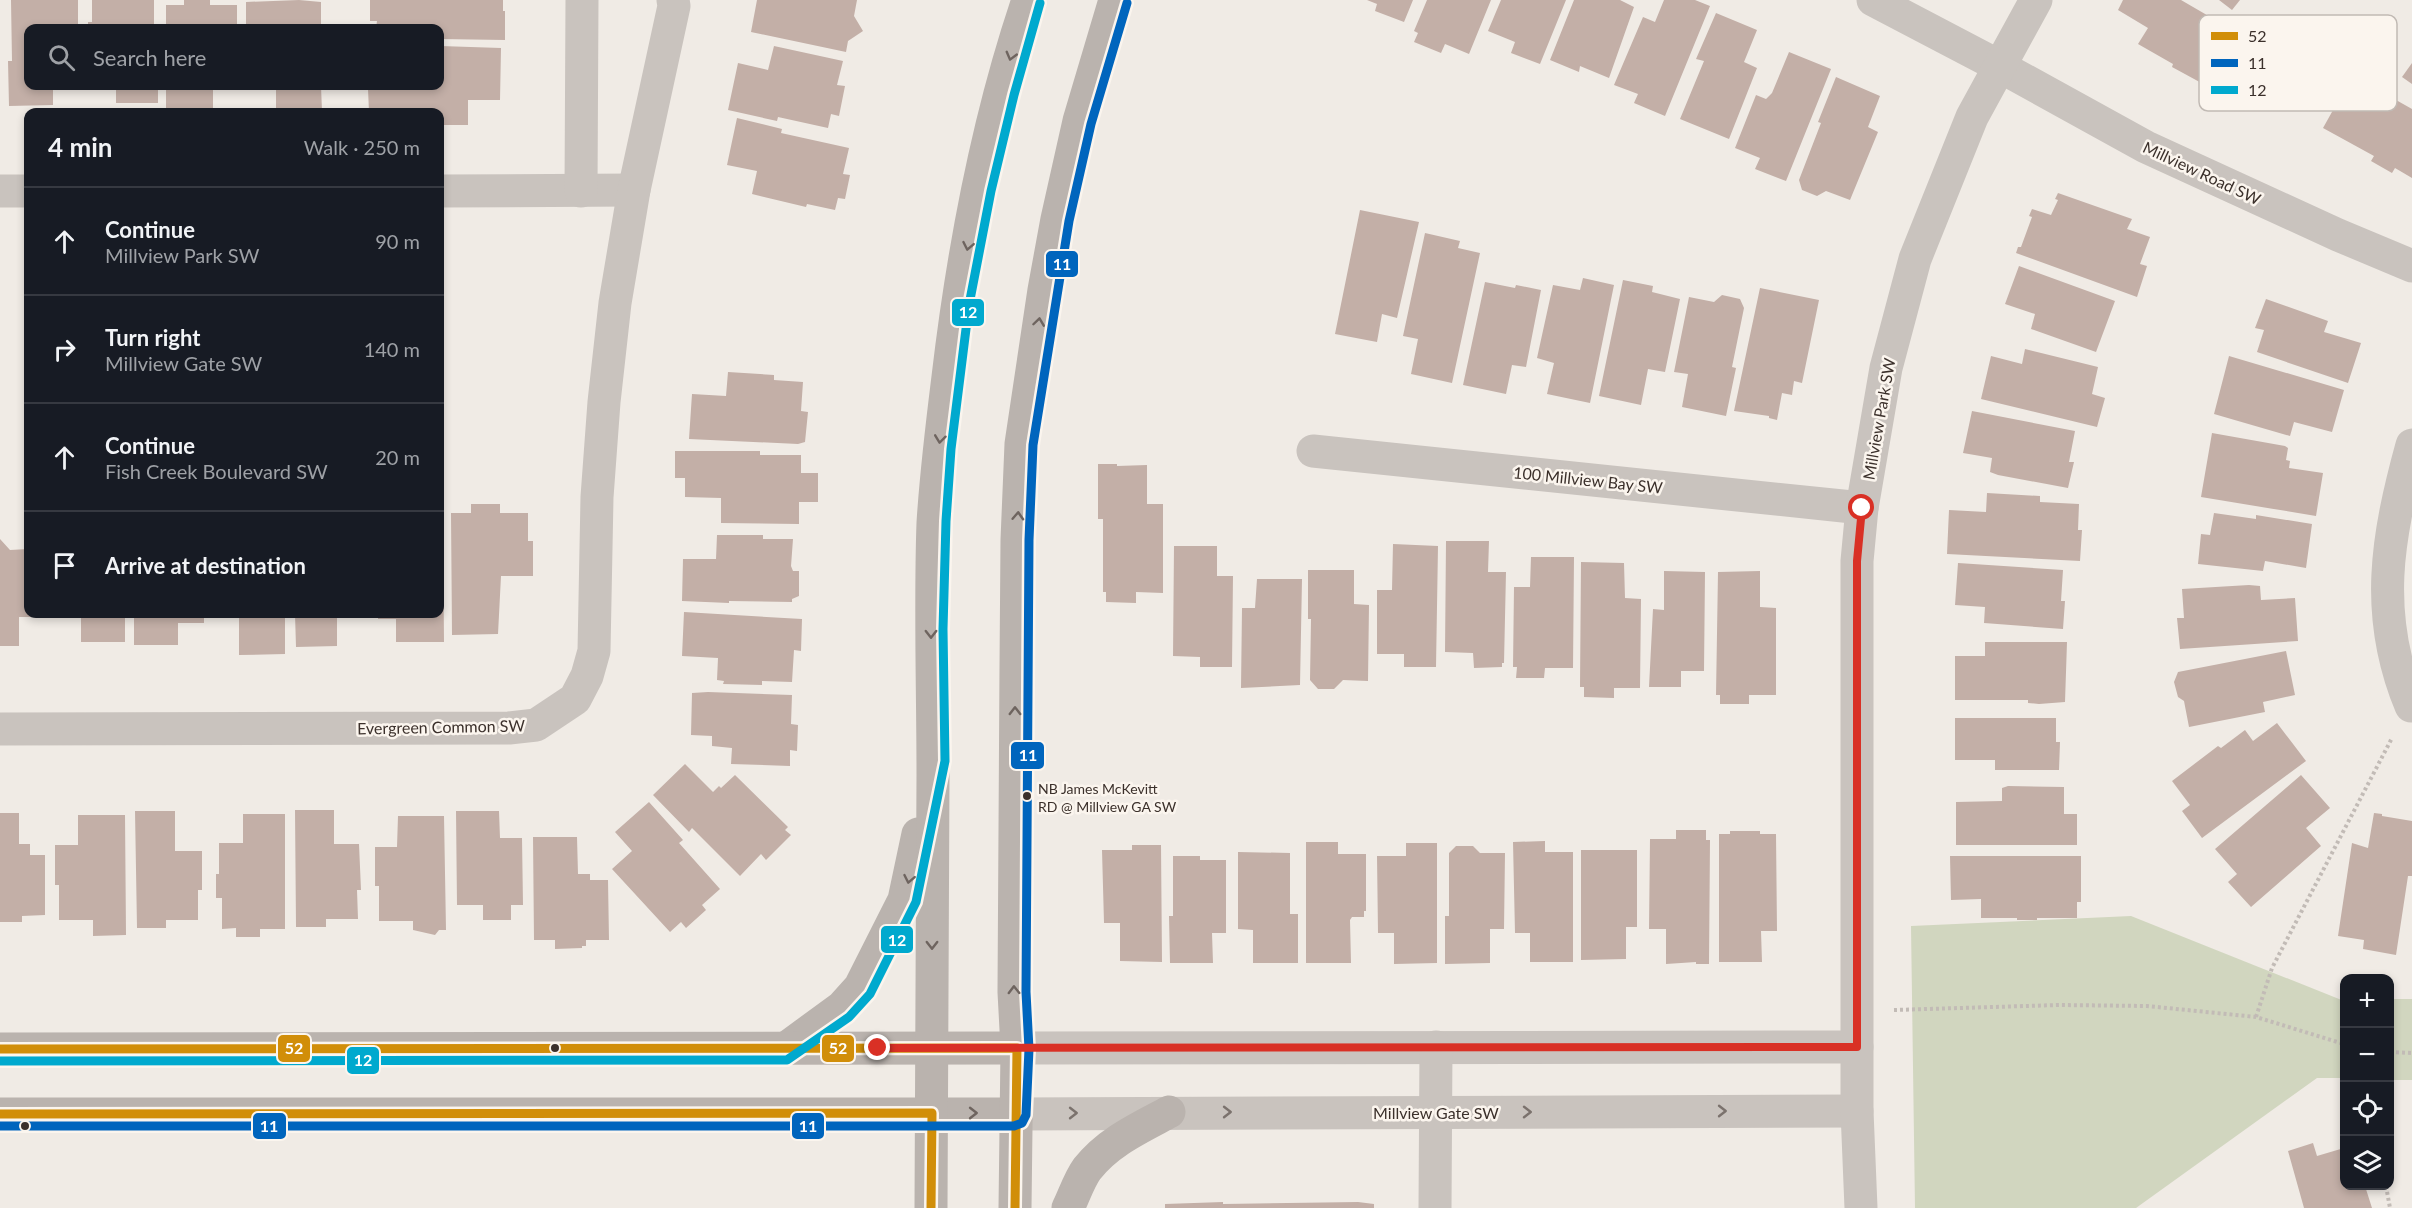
<!DOCTYPE html>
<meta charset="utf-8">
<style>
:root{--surface:#171b24;--page:#242831;--text:#f1f3f6;--muted:#9ea1a6;--line:#363941}
body{margin:0;font-family:Lato,sans-serif;background:var(--page);color:var(--text)}
.controls{position:absolute;right:18px;bottom:18px;display:grid;overflow:hidden;border-radius:12px;box-shadow:0 3px 9px #0003}
.controls button{width:54px;height:54px;display:grid;place-items:center;padding:0;border:0;border-bottom:2px solid var(--line);background:var(--surface);color:var(--text);font:30px sans-serif}
.stop{position:absolute;width:18px;height:18px;margin:-14px;border:4px solid #d93025;border-radius:50%;background:#fff}
.stop.end{background:#d93025;border-color:#fff;box-shadow:0 2px 6px #0008}
.list{margin:0;padding:0;list-style:none}
h2{display:flex;justify-content:space-between;align-items:center;height:78px;margin:0;padding:0 24px;font-size:26px}
h2 small{font-size:20px;font-weight:400;color:var(--muted)}
.list li{display:grid;grid-template-columns:39px 1fr auto;gap:18px;align-items:center;box-sizing:border-box;height:108px;padding:0 24px;border-top:2px solid var(--line)}
.list b{display:block;font-size:22px;white-space:nowrap}
.list p{margin:0;font-size:20px;white-space:nowrap;color:var(--muted)}
.list em{font-size:20px;font-style:normal;color:var(--muted)}
.icon{flex:none;width:33px;height:33px;fill:none;stroke:currentColor;stroke-width:2;stroke-linecap:round;stroke-linejoin:round}
.map{position:relative;flex:none;width:2412px;height:1208px;overflow:hidden}
.search{position:absolute;background:var(--surface);box-shadow:0 3px 9px #0003;left:24px;top:24px;width:420px;height:66px;display:flex;align-items:center;gap:15px;box-sizing:border-box;padding:0 21px;border-radius:12px;color:var(--muted);font-size:22px}
.panel{position:absolute;background:var(--surface);box-shadow:0 3px 9px #0003;left:24px;top:108px;width:420px;height:510px;border-radius:12px}
.map>svg:first-child{display:block}
</style>
<div class="map">
<svg width="2412" height="1208" viewBox="0 0 2412 1208">
<rect width="100%" height="100%" fill="#f0ebe5"/>
<g fill="#d1d6bf">
<polygon points="2131,916 2344,1001 2344,1078 2317,1078 2136,1208 1915,1208 1911,926"/>
<polygon points="2412,999 2412,1080 2390,1080 2390,999"/>
</g>
<g fill="#c3afa7">
<polygon points="11,0 78,0 78,28 28,28 28,86 53,86 53,105 9,106 8,61 12,61"/>
<polygon points="92,0 154,0 154,28 88,28 88,22 92,22"/>
<polygon points="184,0 210,0 210,5 237,5 237,28 166,28 166,5 184,5"/>
<polygon points="299,0 321,2 321,28 246,28 246,2"/>
<polygon points="370,0 503,0 503,11 505,11 505,40 440,39 440,28 376,28 377,21 370,21"/>
<polygon points="757,0 857,0 854,16 863,31 848,41 846,52 751,32"/>
<polygon points="1367,0 1413,0 1404,22 1375,11 1377,4"/>
<polygon points="1427,0 1491,0 1469,54 1445,44 1441,53 1414,42 1418,33 1414,31"/>
<polygon points="1501,0 1566,0 1540,64 1511,53 1515,42 1488,31"/>
<polygon points="1574,0 1620,0 1634,7 1609,78 1580,66 1579,72 1550,60"/>
<polygon points="1664,0 1695,0 1710,6 1665,116 1634,103 1638,94 1614,85 1643,17 1655,22"/>
<polygon points="2123,0 2181,0 2255,43 2241,68 2245,71 2229,98 2172,67 2173,64 2138,44 2148,28 2118,10"/>
<polygon points="2219,0 2240,0 2232,10"/>
<polygon points="1716,13 1757,30 1744,62 1757,68 1729,139 1680,119 1704,61 1696,59"/>
<polygon points="440,46 501,48 500,100 468,100 468,125 440,125 440,112 369,112 368,89 365,86 440,86"/>
<polygon points="774,46 843,61 837,85 845,86 839,116 831,114 828,128 778,117 777,121 728,110 738,63 768,70"/>
<polygon points="1789,52 1831,69 1786,181 1755,169 1760,158 1735,148 1756,95 1766,99 1772,93"/>
<polygon points="2412,63 2412,84 2402,77"/>
<polygon points="1836,77 1880,96 1868,127 1878,132 1850,200 1826,191 1817,196 1802,190 1799,180 1821,123 1818,122"/>
<polygon points="2357,78 2412,109 2412,178 2395,168 2392,173 2371,161 2374,156 2323,128 2337,103 2341,105"/>
<rect x="116" y="86" width="42" height="17"/>
<rect x="166" y="86" width="47" height="24"/>
<polygon points="276,86 321,86 322,111 276,112"/>
<polygon points="737,118 782,129 781,133 849,148 843,174 850,175 845,199 838,198 835,210 807,204 806,207 752,194 757,171 727,165"/>
<polygon points="2058,193 2132,219 2127,229 2150,237 2140,264 2147,266 2137,297 2016,253 2018,247 2021,247 2032,217 2029,216 2032,209 2051,215 2058,200 2055,199"/>
<polygon points="1360,210 1419,222 1397,318 1382,314 1377,342 1335,334"/>
<polygon points="1425,233 1460,241 1458,248 1480,253 1452,383 1411,374 1418,339 1403,336"/>
<polygon points="2019,266 2115,301 2096,352 2031,329 2035,314 2005,304"/>
<polygon points="1583,278 1614,285 1590,403 1547,394 1554,363 1537,358 1553,285 1580,290"/>
<polygon points="1623,280 1653,286 1652,292 1680,299 1665,372 1648,369 1641,405 1599,396"/>
<polygon points="1485,282 1515,288 1516,285 1541,290 1526,367 1512,365 1506,394 1463,385"/>
<polygon points="1760,288 1819,300 1802,383 1794,381 1792,395 1782,393 1777,420 1769,418 1769,416 1734,411"/>
<polygon points="1722,295 1740,299 1744,308 1732,367 1736,368 1726,416 1682,407 1688,374 1674,372 1689,297 1714,302"/>
<polygon points="2266,299 2328,321 2324,332 2361,343 2348,383 2257,352 2264,330 2255,328"/>
<polygon points="2025,349 2098,367 2092,394 2105,398 2097,427 1981,399 1991,356 2022,364"/>
<polygon points="2229,356 2344,390 2332,432 2294,422 2290,436 2214,414"/>
<polygon points="728,372 774,375 774,380 803,382 801,411 808,412 805,442 798,444 689,439 692,394 726,396"/>
<polygon points="1972,411 2075,431 2069,462 2074,462 2068,488 1998,475 1990,472 1992,458 1963,453"/>
<polygon points="2212,433 2285,446 2288,448 2286,460 2290,461 2289,468 2323,473 2316,516 2201,497"/>
<polygon points="675,451 760,451 760,455 801,455 801,473 818,473 818,502 799,502 799,524 721,523 721,498 685,497 685,478 675,478"/>
<polygon points="1098,464 1117,464 1117,466 1147,465 1147,504 1163,504 1163,593 1136,592 1136,603 1106,602 1106,592 1103,592 1103,519 1098,519"/>
<polygon points="1987,493 2040,496 2040,502 2079,504 2078,530 2082,530 2080,561 1947,554 1949,510 1986,512"/>
<polygon points="471,504 500,504 500,513 528,513 528,541 533,541 533,576 501,576 498,634 452,635 451,513 471,513"/>
<polygon points="2214,513 2256,519 2256,515 2312,524 2306,568 2265,561 2263,571 2198,564 2201,534 2210,535"/>
<polygon points="440,526 443,526 444,642 396,642 396,619 378,619 378,614 440,614"/>
<polygon points="717,535 763,535 763,539 793,539 791,566 793,571 799,571 799,596 792,599 792,602 729,601 729,603 682,601 683,559 716,559"/>
<polygon points="0,539 10,550 28,549 28,614 42,614 42,617 19,617 19,646 0,646"/>
<polygon points="1446,541 1489,541 1488,572 1506,572 1504,663 1502,663 1502,667 1474,668 1473,653 1445,652"/>
<polygon points="1393,544 1438,546 1436,667 1404,667 1404,654 1377,654 1377,590 1392,590"/>
<polygon points="1174,546 1217,546 1217,576 1233,576 1232,667 1200,667 1200,657 1173,656"/>
<polygon points="1531,557 1574,557 1573,668 1545,668 1544,678 1516,678 1517,667 1513,667 1514,587 1530,587"/>
<polygon points="1581,562 1624,563 1625,598 1641,599 1640,688 1614,688 1614,698 1584,697 1584,687 1580,687"/>
<polygon points="1958,563 2063,570 2061,601 2065,601 2063,629 1984,623 1985,607 1955,605"/>
<polygon points="1308,570 1354,570 1354,604 1369,605 1368,681 1343,680 1334,689 1318,689 1310,680 1311,619 1308,619"/>
<polygon points="1664,571 1705,572 1704,671 1681,671 1681,687 1649,687 1653,609 1664,610"/>
<polygon points="1760,571 1760,607 1776,608 1776,695 1749,695 1749,704 1720,704 1720,695 1716,695 1718,572"/>
<polygon points="1257,579 1302,579 1300,685 1241,688 1242,608 1255,608"/>
<polygon points="2249,585 2260,586 2261,600 2295,598 2298,641 2180,649 2177,618 2184,618 2182,589"/>
<polygon points="684,612 802,619 801,651 794,650 792,682 762,681 762,685 723,684 724,681 717,680 718,658 682,656"/>
<rect x="81" y="614" width="44" height="28"/>
<polygon points="134,614 204,614 204,623 178,623 178,645 134,645"/>
<polygon points="239,614 285,614 285,654 239,655"/>
<polygon points="295,614 361,614 361,616 337,616 337,646 296,647"/>
<polygon points="1985,642 2067,642 2065,702 2039,704 2028,703 2028,700 1955,700 1955,656 1985,656"/>
<polygon points="2286,651 2295,695 2263,702 2265,712 2189,727 2184,701 2178,697 2174,682 2178,672"/>
<polygon points="708,692 792,695 791,724 798,725 797,751 790,750 790,766 731,764 732,748 712,746 712,736 691,735 692,693"/>
<polygon points="1955,718 2056,718 2056,742 2060,742 2059,770 1995,770 1995,760 1955,760"/>
<polygon points="2277,723 2306,761 2202,838 2182,811 2190,805 2172,781 2218,746 2221,748 2245,730 2253,741"/>
<polygon points="685,764 713,792 719,786 721,788 735,775 788,827 785,830 791,835 766,860 761,854 740,876 692,828 689,832 653,795"/>
<polygon points="2301,775 2330,808 2306,828 2321,846 2251,907 2228,882 2237,874 2215,849"/>
<polygon points="2008,786 2064,787 2064,814 2077,814 2077,845 1956,845 1956,802 2002,801 2002,788"/>
<polygon points="649,802 683,840 679,843 720,889 702,905 706,910 686,928 681,922 670,932 612,869 632,851 615,832"/>
<polygon points="295,810 334,810 334,844 359,844 361,890 357,890 358,919 326,919 326,927 296,927"/>
<polygon points="135,811 175,811 175,851 202,851 202,890 198,890 198,920 166,920 166,928 137,928"/>
<polygon points="456,811 499,811 500,838 522,838 523,905 511,905 511,920 483,920 483,905 457,905"/>
<polygon points="0,813 19,813 19,844 30,844 30,855 45,855 45,915 22,916 22,922 0,922"/>
<polygon points="2374,813 2382,814 2382,816 2412,821 2412,876 2408,876 2396,955 2363,949 2364,940 2338,936 2352,843 2368,848"/>
<polygon points="243,814 285,814 285,929 260,929 260,937 236,937 236,928 222,929 222,898 216,898 216,874 219,874 219,843 243,843"/>
<polygon points="78,815 125,815 126,935 93,936 93,920 59,920 59,885 55,885 55,845 78,845"/>
<polygon points="398,816 444,816 446,930 439,930 435,935 413,930 413,921 379,921 379,886 375,886 375,847 397,847"/>
<polygon points="1676,830 1706,830 1706,840 1710,840 1709,964 1696,964 1696,962 1666,964 1666,929 1649,929 1650,839 1676,839"/>
<polygon points="1730,831 1760,831 1760,834 1776,834 1777,931 1761,931 1762,962 1719,962 1719,834 1730,834"/>
<polygon points="533,837 577,837 578,874 590,874 590,880 608,880 609,940 586,940 586,946 582,946 582,948 555,949 555,940 534,940"/>
<polygon points="1545,841 1545,852 1573,852 1573,962 1530,962 1530,933 1515,933 1513,842"/>
<polygon points="1306,842 1338,842 1338,854 1366,854 1366,911 1364,911 1364,917 1352,917 1350,920 1351,963 1306,963"/>
<polygon points="1406,843 1437,843 1437,963 1394,964 1394,933 1378,933 1377,856 1406,856"/>
<polygon points="1132,845 1161,845 1162,962 1120,961 1120,923 1104,923 1102,850 1132,850"/>
<polygon points="1456,846 1473,846 1480,853 1505,853 1504,929 1490,929 1490,963 1445,964 1445,916 1449,916 1449,853"/>
<polygon points="1581,850 1637,850 1637,927 1626,927 1626,959 1581,960"/>
<polygon points="1238,852 1290,853 1290,914 1298,914 1298,963 1253,963 1253,930 1238,929"/>
<polygon points="1173,856 1200,856 1200,860 1226,860 1226,933 1212,933 1213,963 1170,963 1169,916 1173,916"/>
<polygon points="1950,856 2081,856 2081,902 2077,902 2077,918 2037,918 2037,920 2017,920 2017,918 1981,918 1981,899 1951,900"/>
<polygon points="2313,1143 2317,1156 2344,1148 2344,1186 2365,1186 2372,1208 2304,1208 2288,1151"/>
<polygon points="1223,1202 1223,1204 1358,1202 1374,1204 1374,1208 1165,1208 1165,1204"/>
</g>
<g fill="none" stroke-linecap="round" stroke-linejoin="round">
<g stroke="#c2bbb6" stroke-width="4" stroke-dasharray="3 3" stroke-linecap="butt">
<polyline points="1894,1010 2059,1005 2147,1006 2256,1017 2344,1044"/>
<polyline points="2256,1017 2272,968 2392,738"/>
<polyline points="2390,1052 2412,1053"/>
<polyline points="2386,1186 2390,1208"/>
</g>
<g stroke="#c9c3be" stroke-width="33">
<polyline points="1873,0 1999,66 2146,147 2338,235 2412,266"/>
<polyline points="0,191 28,191"/>
<polyline points="440,191 634,190"/>
<polyline points="581,191 582,0"/>
<polyline points="1313,451 1862,508"/>
<path d="M2411,706C2373,615 2387,536 2412,445"/>
<polyline points="0,729 509,728 536,725 575,699 587,676 594,651 597,497 604,402 615,303 634,190 674,6 673,0"/>
<polyline points="1017,1048 1857,1047"/>
<polyline points="1014,1114 1857,1111"/>
<polyline points="1435,1208 1436,1047"/>
<polyline points="1861,1208 1857,1111 1857,561 1862,508 1886,368 1915,259 1972,117 2036,0"/>
</g>
<g stroke="#bab3ae" stroke-width="33">
<polyline points="786,1048 842,1007 860,987 904,900 918,834"/>
<polyline points="0,1049 1017,1048"/>
<polyline points="0,1114 1014,1114"/>
<path d="M931,1208C931,1063 932,918 933,774C933,690 930,606 933,523C936,474 942,425 948,377C963,250 987,121 1028,0"/>
<polyline points="1015,1208 1017,1048 1014,992 1016,667 1017,540 1021,444 1044,290 1057,219 1079,121 1115,0"/>
<path d="M1068,1208C1074,1196 1079,1180 1087,1169C1108,1142 1139,1128 1169,1112"/>
</g>
<defs>
<g id="bus-1">
<polyline points="0,1049 1017,1048 1015,1208"/>
<polyline points="0,1114 932,1113 931,1208"/>
</g>
<polyline id="bus-2" points="0,1126 1014,1126 1022,1123 1026,1115 1029,1049 1026,992 1029,540 1033,445 1069,221 1091,124 1127,3"/>
<polyline id="bus-3" points="0,1061 787,1060 849,1017 870,994 916,902 945,761 943,629 946,521 951,449 969,305 991,191 1014,95 1040,3"/>
</defs>
<use href="#bus-1" stroke="#fbf5ee" stroke-width="14"/>
<use href="#bus-2" stroke="#fbf5ee" stroke-width="14"/>
<use href="#bus-3" stroke="#fbf5ee" stroke-width="14"/>
<use href="#bus-1" stroke="#d18e09" stroke-width="9"/>
<use href="#bus-2" stroke="#0065bd" stroke-width="9"/>
<use href="#bus-3" stroke="#00a9ce" stroke-width="9"/>
</g>
<defs><path id="oneway-chevron" d="M-2-3.5L2.5 0L-2 3.5" fill="none" stroke-width="1.6" stroke-linecap="round" stroke-linejoin="round" transform="scale(1.5)"/></defs>
<g stroke="#6e645f">
<use href="#oneway-chevron" transform="translate(1011 56) rotate(105)"/>
<use href="#oneway-chevron" transform="translate(968 246) rotate(101)"/>
<use href="#oneway-chevron" transform="translate(1039 322) rotate(-82)"/>
<use href="#oneway-chevron" transform="translate(940 439) rotate(97)"/>
<use href="#oneway-chevron" transform="translate(1018 516) rotate(-87)"/>
<use href="#oneway-chevron" transform="translate(931 634) rotate(90)"/>
<use href="#oneway-chevron" transform="translate(1015 711) rotate(-90)"/>
<use href="#oneway-chevron" transform="translate(909 879) rotate(101)"/>
<use href="#oneway-chevron" transform="translate(932 945) rotate(90)"/>
<use href="#oneway-chevron" transform="translate(1014 990) rotate(-91)"/>
<use href="#oneway-chevron" transform="translate(973 1113)"/>
</g>
<g stroke="#7b726d">
<use href="#oneway-chevron" transform="translate(1722 1111)"/>
<use href="#oneway-chevron" transform="translate(1227 1112)"/>
<use href="#oneway-chevron" transform="translate(1527 1112)"/>
<use href="#oneway-chevron" transform="translate(1073 1113)"/>
</g>
<g fill="none" stroke-linecap="round" stroke-linejoin="round">
<polyline stroke="#d93025" stroke-width="8" points="878,1048 1857,1047 1857,561 1862,508"/>
</g>
<g fill="#3b302b" stroke="#fbf5ee" stroke-width="2">
<circle cx="1027" cy="796" r="5"/>
<circle cx="555" cy="1048" r="5"/>
<circle cx="25" cy="1126" r="5"/>
</g>
<g text-anchor="middle" stroke-width="5" stroke-linejoin="round" paint-order="stroke">
<g font-size="14" fill="#3b302b" stroke="#fbf5ee" text-anchor="start">
<text x="1038" y="794">NB James McKevitt<tspan x="1038" dy="18">RD @ Millview GA SW</tspan></text>
</g>
<g font-size="16" fill="#3b302b" stroke="#fbf5ee">
<text transform="translate(2202 173) rotate(25)" y="6">Millview Road SW</text>
<text transform="translate(1879 419) rotate(-80)" y="6">Millview Park SW</text>
<text transform="translate(1588 480) rotate(6)" y="6">100 Millview Bay SW</text>
<text transform="translate(441 727) rotate(-1)" y="6">Evergreen Common SW</text>
<text x="1436" y="1119">Millview Gate SW</text>
</g>
</g>
<rect x="2199" y="15" width="198" height="96" rx="9" fill="#fbf5ee" stroke="#c1bab4" stroke-width="1.5"/>
<rect x="2211" y="32" width="27" height="8" fill="#d18e09"/>
<rect x="2211" y="59" width="27" height="8" fill="#0065bd"/>
<rect x="2211" y="86" width="27" height="8" fill="#00a9ce"/>
<g font-size="16" fill="#3b302b">
<text x="2248" y="42">52</text>
<text x="2248" y="69">11</text>
<text x="2248" y="96">12</text>
</g>
<g stroke="#fbf5ee" stroke-width="2">
<rect x="1045" y="250" width="34" height="28" rx="6" fill="#0065bd"/>
<rect x="951" y="298" width="34" height="29" rx="6" fill="#00a9ce"/>
<rect x="1010" y="741" width="35" height="29" rx="6" fill="#0065bd"/>
<rect x="880" y="925" width="34" height="29" rx="6" fill="#00a9ce"/>
<rect x="821" y="1034" width="34" height="29" rx="6" fill="#d18e09"/>
<rect x="277" y="1034" width="34" height="29" rx="6" fill="#d18e09"/>
<rect x="346" y="1046" width="34" height="29" rx="6" fill="#00a9ce"/>
<rect x="252" y="1112" width="35" height="28" rx="6" fill="#0065bd"/>
<rect x="791" y="1112" width="34" height="28" rx="6" fill="#0065bd"/>
</g>
<g font-size="16" text-anchor="middle" font-weight="bold" fill="#fff">
<text x="1062" y="270">11</text>
<text x="968" y="318">12</text>
<text x="1028" y="761">11</text>
<text x="897" y="946">12</text>
<text x="838" y="1054">52</text>
<text x="294" y="1054">52</text>
<text x="363" y="1066">12</text>
<text x="269" y="1132">11</text>
<text x="808" y="1132">11</text>
</g>
</svg>
<div class="controls">
<button>+</button>
<button>−</button>
<button><svg class="icon" aria-label="locate" viewBox="0 0 24 24"><circle cx="12" cy="12" r="6"/><path d="M12 2v4M12 18v4M2 12h4M18 12h4"/></svg></button>
<button><svg class="icon" aria-label="layers" viewBox="0 0 24 24"><path d="M12 4l9 5-9 5-9-5zM3 14l9 5 9-5"/></svg></button>
</div>
<div class="stop" style="left:1862px;top:508px"></div>
<div class="stop end" style="left:878px;top:1048px"></div>
<div class="search"><svg class="icon" aria-label="search" viewBox="0 0 24 24"><circle cx="10" cy="10" r="6"/><path d="M15 15l6 6"/></svg>Search here</div>
<section class="panel">
<h2>4 min<small>Walk · 250 m</small></h2>
<ul class="list">
<li><svg class="icon" aria-label="ahead" viewBox="0 0 24 24"><path d="M12 20V5M6 11l6-6 6 6"/></svg><div><b>Continue</b><p>Millview Park SW</p></div><em>90 m</em></li>
<li><svg class="icon" aria-label="right" viewBox="0 0 24 24"><path d="M7 20v-9h11M14 6l5 5-5 5"/></svg><div><b>Turn right</b><p>Millview Gate SW</p></div><em>140 m</em></li>
<li><svg class="icon" aria-label="ahead" viewBox="0 0 24 24"><path d="M12 20V5M6 11l6-6 6 6"/></svg><div><b>Continue</b><p>Fish Creek Boulevard SW</p></div><em>20 m</em></li>
<li><svg class="icon" aria-label="arrive" viewBox="0 0 24 24"><path d="M6 21V4h12l-3 4 3 4H6"/></svg><div><b>Arrive at destination</b></div></li>
</ul>
</section>
</div>
